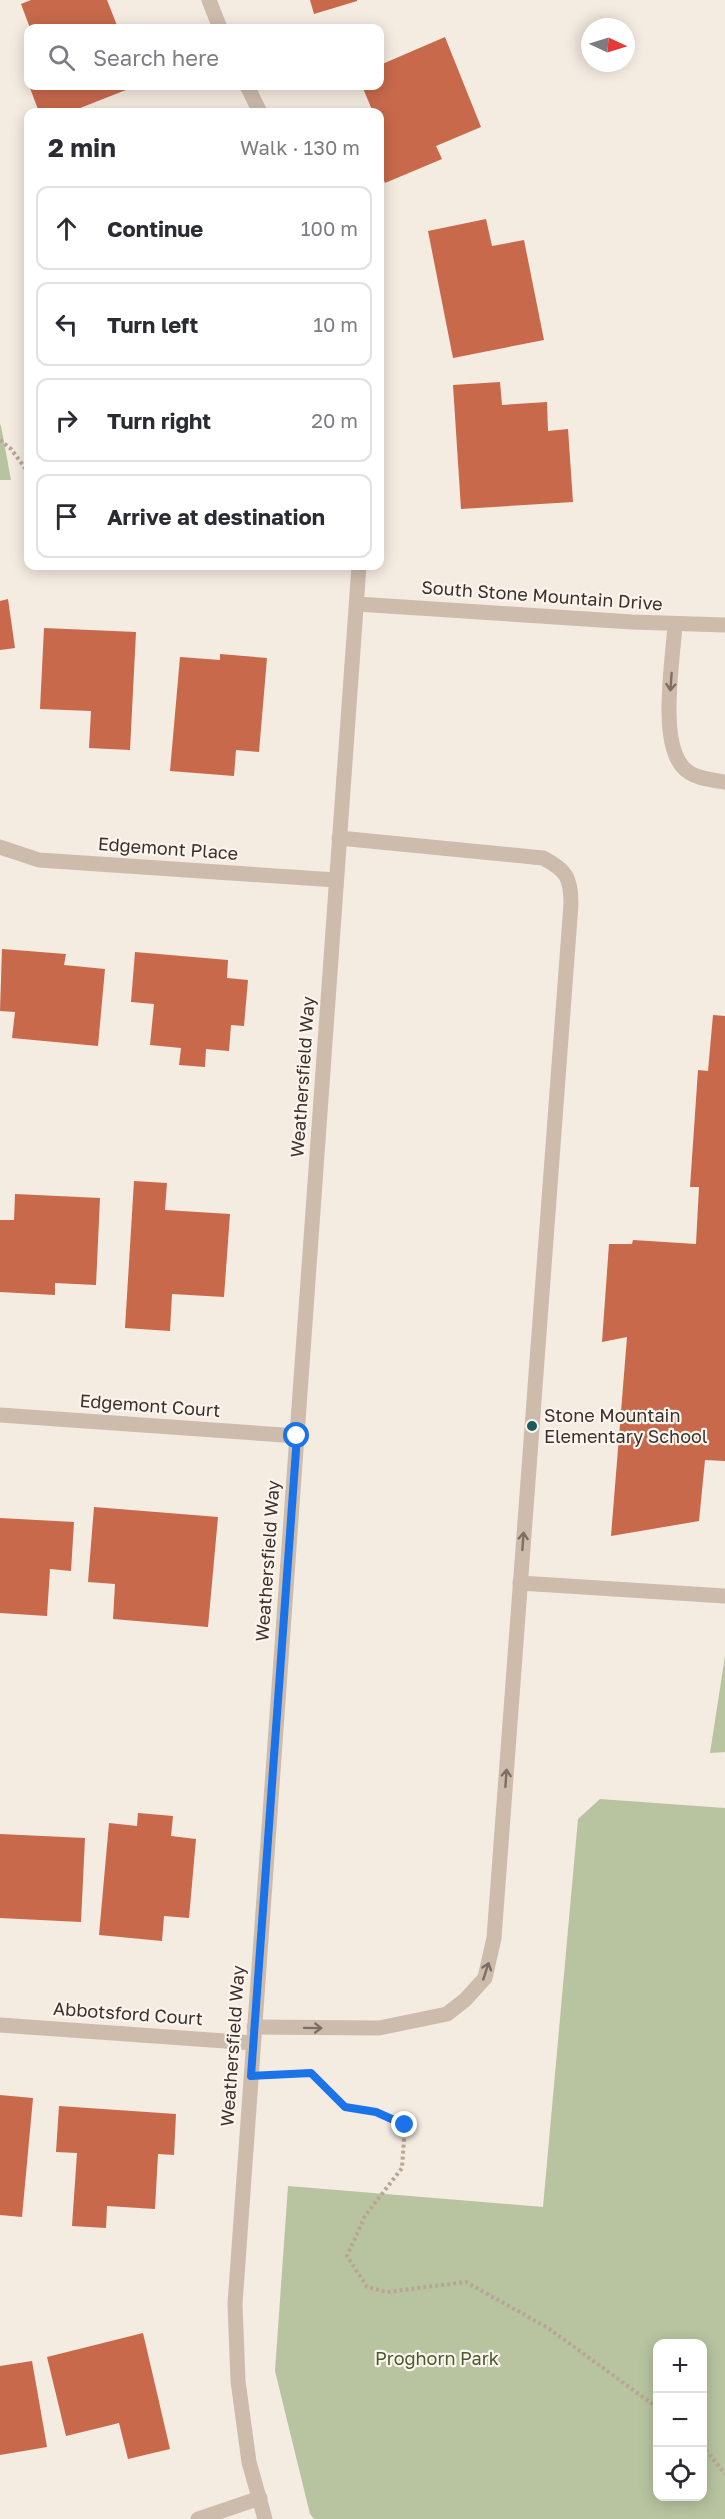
<!DOCTYPE html>
<meta charset="utf-8">
<style>
:root{--surface:#fff;--page:#f2f2f3;--text:#2b2b33;--muted:#7c7c81;--line:#e1e1e2}
body{margin:0;font-family:"Golos Text",sans-serif;background:var(--page);color:var(--text)}
.controls{position:absolute;right:18px;bottom:18px;display:grid;overflow:hidden;border-radius:12px;box-shadow:0 3px 15px #0003}
.controls button{width:54px;height:54px;display:grid;place-items:center;padding:0;border:0;border-bottom:2px solid var(--line);background:var(--surface);color:var(--text);font:30px sans-serif}
.compass{position:absolute;left:581px;top:18px;width:54px;height:54px;border-radius:50%;background:var(--surface);box-shadow:0 3px 15px #0003;rotate:94deg}
.stop{position:absolute;width:18px;height:18px;margin:-14px;border:4px solid #1a73e8;border-radius:50%;background:#fff}
.stop.end{background:#1a73e8;border-color:#fff;box-shadow:0 2px 6px #0008}
.list{margin:0;padding:0;list-style:none}
h2{display:flex;justify-content:space-between;align-items:center;height:78px;margin:0;padding:0 24px;font-size:26px}
h2 small{font-size:20px;font-weight:400;color:var(--muted)}
.list li{display:grid;grid-template-columns:39px 1fr auto;gap:18px;align-items:center;box-sizing:border-box;height:84px;margin:0 12px 12px;padding:0 12px;border:2px solid var(--line);border-radius:12px}
.list b{display:block;font-size:22px;white-space:nowrap}
.list em{font-size:20px;font-style:normal;color:var(--muted)}
.icon{flex:none;width:33px;height:33px;fill:none;stroke:currentColor;stroke-width:2;stroke-linecap:round;stroke-linejoin:round}
.map{position:relative;flex:none;width:725px;height:2519px;overflow:hidden}
.search{position:absolute;background:var(--surface);box-shadow:0 3px 15px #0003;left:24px;top:24px;width:360px;height:66px;display:flex;align-items:center;gap:15px;box-sizing:border-box;padding:0 21px;border-radius:12px;color:var(--muted);font-size:22px}
.panel{position:absolute;background:var(--surface);box-shadow:0 3px 15px #0003;left:24px;top:108px;width:360px;height:462px;border-radius:12px}
.map>svg:first-child{display:block}
</style>
<div class="map">
<svg width="725" height="2519" viewBox="0 0 725 2519">
<rect width="100%" height="100%" fill="#f4ebe1"/>
<g fill="#b8c4a0" fill-rule="evenodd">
<polygon points="0,424 1,426 11,480 0,480"/>
<polygon points="725,1656 725,1752 710,1753"/>
<path d="M600,1799L725,1808V2519H314L310,2514L275,2371L288,2186L543,2207L578,1819ZM658,2344H702V2496H658Z"/>
</g>
<g fill="#c8694b">
<polygon points="31,0 107,0 118,28 30,28 21,4"/>
<polygon points="310,0 357,0 357,1 314,14"/>
<polygon points="445,37 481,127 436,146 442,159 385,183 380,170 380,140 384,138 380,128 380,112 373,112 362,86 380,86 380,65"/>
<polygon points="37,86 136,86 70,112 39,112 30,88"/>
<polygon points="486,219 492,246 524,240 544,340 453,358 428,231"/>
<polygon points="500,382 502,405 547,402 548,431 568,429 573,502 461,509 453,385"/>
<polygon points="8,599 15,648 0,650 0,601"/>
<polygon points="44,628 136,632 130,750 89,748 91,711 40,709"/>
<polygon points="220,654 267,658 259,752 236,750 234,776 170,771 180,657 220,660"/>
<polygon points="2,949 66,954 64,965 105,969 98,1046 12,1038 15,1012 0,1011"/>
<polygon points="135,952 228,960 227,978 248,980 244,1026 231,1025 229,1051 206,1049 205,1067 179,1065 181,1048 150,1045 154,1004 131,1002"/>
<polygon points="713,1015 725,1016 725,1461 705,1460 699,1521 611,1536 627,1337 602,1342 609,1244 632,1244 633,1240 696,1244 699,1187 690,1187 698,1070 708,1071"/>
<polygon points="134,1181 167,1183 165,1210 230,1214 224,1297 172,1294 170,1331 125,1328"/>
<polygon points="15,1194 100,1198 96,1285 55,1283 55,1295 0,1292 0,1220 14,1220"/>
<polygon points="94,1507 218,1517 208,1627 113,1619 115,1584 88,1582"/>
<polygon points="0,1518 74,1522 71,1571 50,1569 47,1616 0,1613"/>
<polygon points="138,1813 173,1816 171,1836 196,1839 189,1918 164,1916 162,1941 99,1935 109,1823 137,1826"/>
<polygon points="0,1834 85,1838 81,1922 0,1918"/>
<polygon points="0,2095 33,2098 22,2217 0,2215"/>
<polygon points="59,2106 176,2114 174,2155 158,2154 155,2209 107,2206 106,2228 72,2226 77,2153 56,2152"/>
<polygon points="143,2333 170,2449 128,2459 119,2423 66,2436 47,2357"/>
<polygon points="32,2361 47,2447 0,2455 0,2366"/>
</g>
<g fill="none" stroke-linecap="round" stroke-linejoin="round">
<g stroke="#b9a596" stroke-width="4" stroke-dasharray="3 3" stroke-linecap="butt">
<polyline points="0,440 11,449 28,472"/>
<polyline points="280,2075 311,2073 345,2107 376,2112 405,2125 402,2168 365,2216 347,2256 367,2287 387,2292 466,2282 548,2328 658,2408"/>
<polyline points="702,2445 725,2474"/>
</g>
<g stroke="#cdbbac" stroke-width="15">
<path d="M675,624C673,660 659,738 682,766C691,778 711,780 725,782"/>
<polyline points="520,1583 725,1596"/>
<path d="M254,2027L379,2028L447,2014L465,2000L485,1978L494,1938L571,904C571,877 566,870 543,858L339,838"/>
</g>
<g stroke="#cdbbac" stroke-width="15">
<polyline points="209,0 220,28"/>
<polyline points="247,86 260,112"/>
<polyline points="357,604 632,622 725,625"/>
<polyline points="0,847 39,860 336,880"/>
<polyline points="0,1415 297,1436"/>
<polyline points="0,2025 253,2043"/>
<polyline points="198,2519 260,2498"/>
<polyline points="265,2519 249,2462 238,2381 235,2304 359,566"/>
</g>
</g>
<defs><path id="oneway-shaft" d="M-6 0H5M1.5-3L5.5 0L1.5 3" fill="none" stroke-width="1.6" stroke-linecap="round" stroke-linejoin="round" transform="scale(1.5)"/></defs>
<g stroke="#7d6f65">
<use href="#oneway-shaft" transform="translate(671 682) rotate(94)"/>
<use href="#oneway-shaft" transform="translate(523 1541) rotate(-86)"/>
<use href="#oneway-shaft" transform="translate(506 1778) rotate(-86)"/>
<use href="#oneway-shaft" transform="translate(486 1971) rotate(-72)"/>
<use href="#oneway-shaft" transform="translate(313 2028) rotate(1)"/>
</g>
<g fill="none" stroke-linecap="round" stroke-linejoin="round">
<polyline stroke="#1a73e8" stroke-width="8" points="297,1436 251,2076 311,2073 345,2107 376,2112 405,2125"/>
</g>
<circle fill="#1f5a5e" stroke="#fbf5ee" stroke-width="2" cx="532" cy="1426" r="6"/>
<g text-anchor="middle" stroke-width="4.5" stroke-linejoin="round" paint-order="stroke">
<g font-size="18" fill="#3b302b" stroke="#fbf5ee">
<text transform="translate(542 596) rotate(4)" y="6">South Stone Mountain Drive</text>
<text transform="translate(168 849) rotate(4)" y="6">Edgemont Place</text>
<text transform="translate(303 1077) rotate(-86)" y="6">Weathersfield Way</text>
<text transform="translate(150 1406) rotate(4)" y="6">Edgemont Court</text>
<text transform="translate(268 1561) rotate(-86)" y="6">Weathersfield Way</text>
<text transform="translate(128 2014) rotate(4)" y="6">Abbotsford Court</text>
<text transform="translate(233 2046) rotate(-86)" y="6">Weathersfield Way</text>
</g>
<g font-size="18" fill="#3b302b" stroke="#fbf5ee" text-anchor="start">
<text x="544" y="1422">Stone Mountain<tspan x="544" dy="21">Elementary School</tspan></text>
</g>
<g font-size="18" fill="#4a5a2e" stroke="#fbf5ee">
<text x="437" y="2365">Proghorn Park</text>
</g>
</g>
</svg>
<div class="controls">
<button>+</button>
<button>−</button>
<button><svg class="icon" aria-label="locate" viewBox="0 0 24 24"><circle cx="12" cy="12" r="6"/><path d="M12 2v4M12 18v4M2 12h4M18 12h4"/></svg></button>
</div>
<svg class="compass" viewBox="-18 -18 36 36"><path d="M0-13l5 13h-10z" fill="#e53935"/><path d="M0 13l5-13h-10z" fill="#7c7c81"/></svg>
<div class="stop" style="left:297px;top:1436px"></div>
<div class="stop end" style="left:405px;top:2125px"></div>
<div class="search"><svg class="icon" aria-label="search" viewBox="0 0 24 24"><circle cx="10" cy="10" r="6"/><path d="M15 15l6 6"/></svg>Search here</div>
<section class="panel">
<h2>2 min<small>Walk · 130 m</small></h2>
<ul class="list">
<li><svg class="icon" aria-label="ahead" viewBox="0 0 24 24"><path d="M12 20V5M6 11l6-6 6 6"/></svg><div><b>Continue</b></div><em>100 m</em></li>
<li><svg class="icon" aria-label="left" viewBox="0 0 24 24"><path d="M17 20v-9H6M10 6l-5 5 5 5"/></svg><div><b>Turn left</b></div><em>10 m</em></li>
<li><svg class="icon" aria-label="right" viewBox="0 0 24 24"><path d="M7 20v-9h11M14 6l5 5-5 5"/></svg><div><b>Turn right</b></div><em>20 m</em></li>
<li><svg class="icon" aria-label="arrive" viewBox="0 0 24 24"><path d="M6 21V4h12l-3 4 3 4H6"/></svg><div><b>Arrive at destination</b></div></li>
</ul>
</section>
</div>
